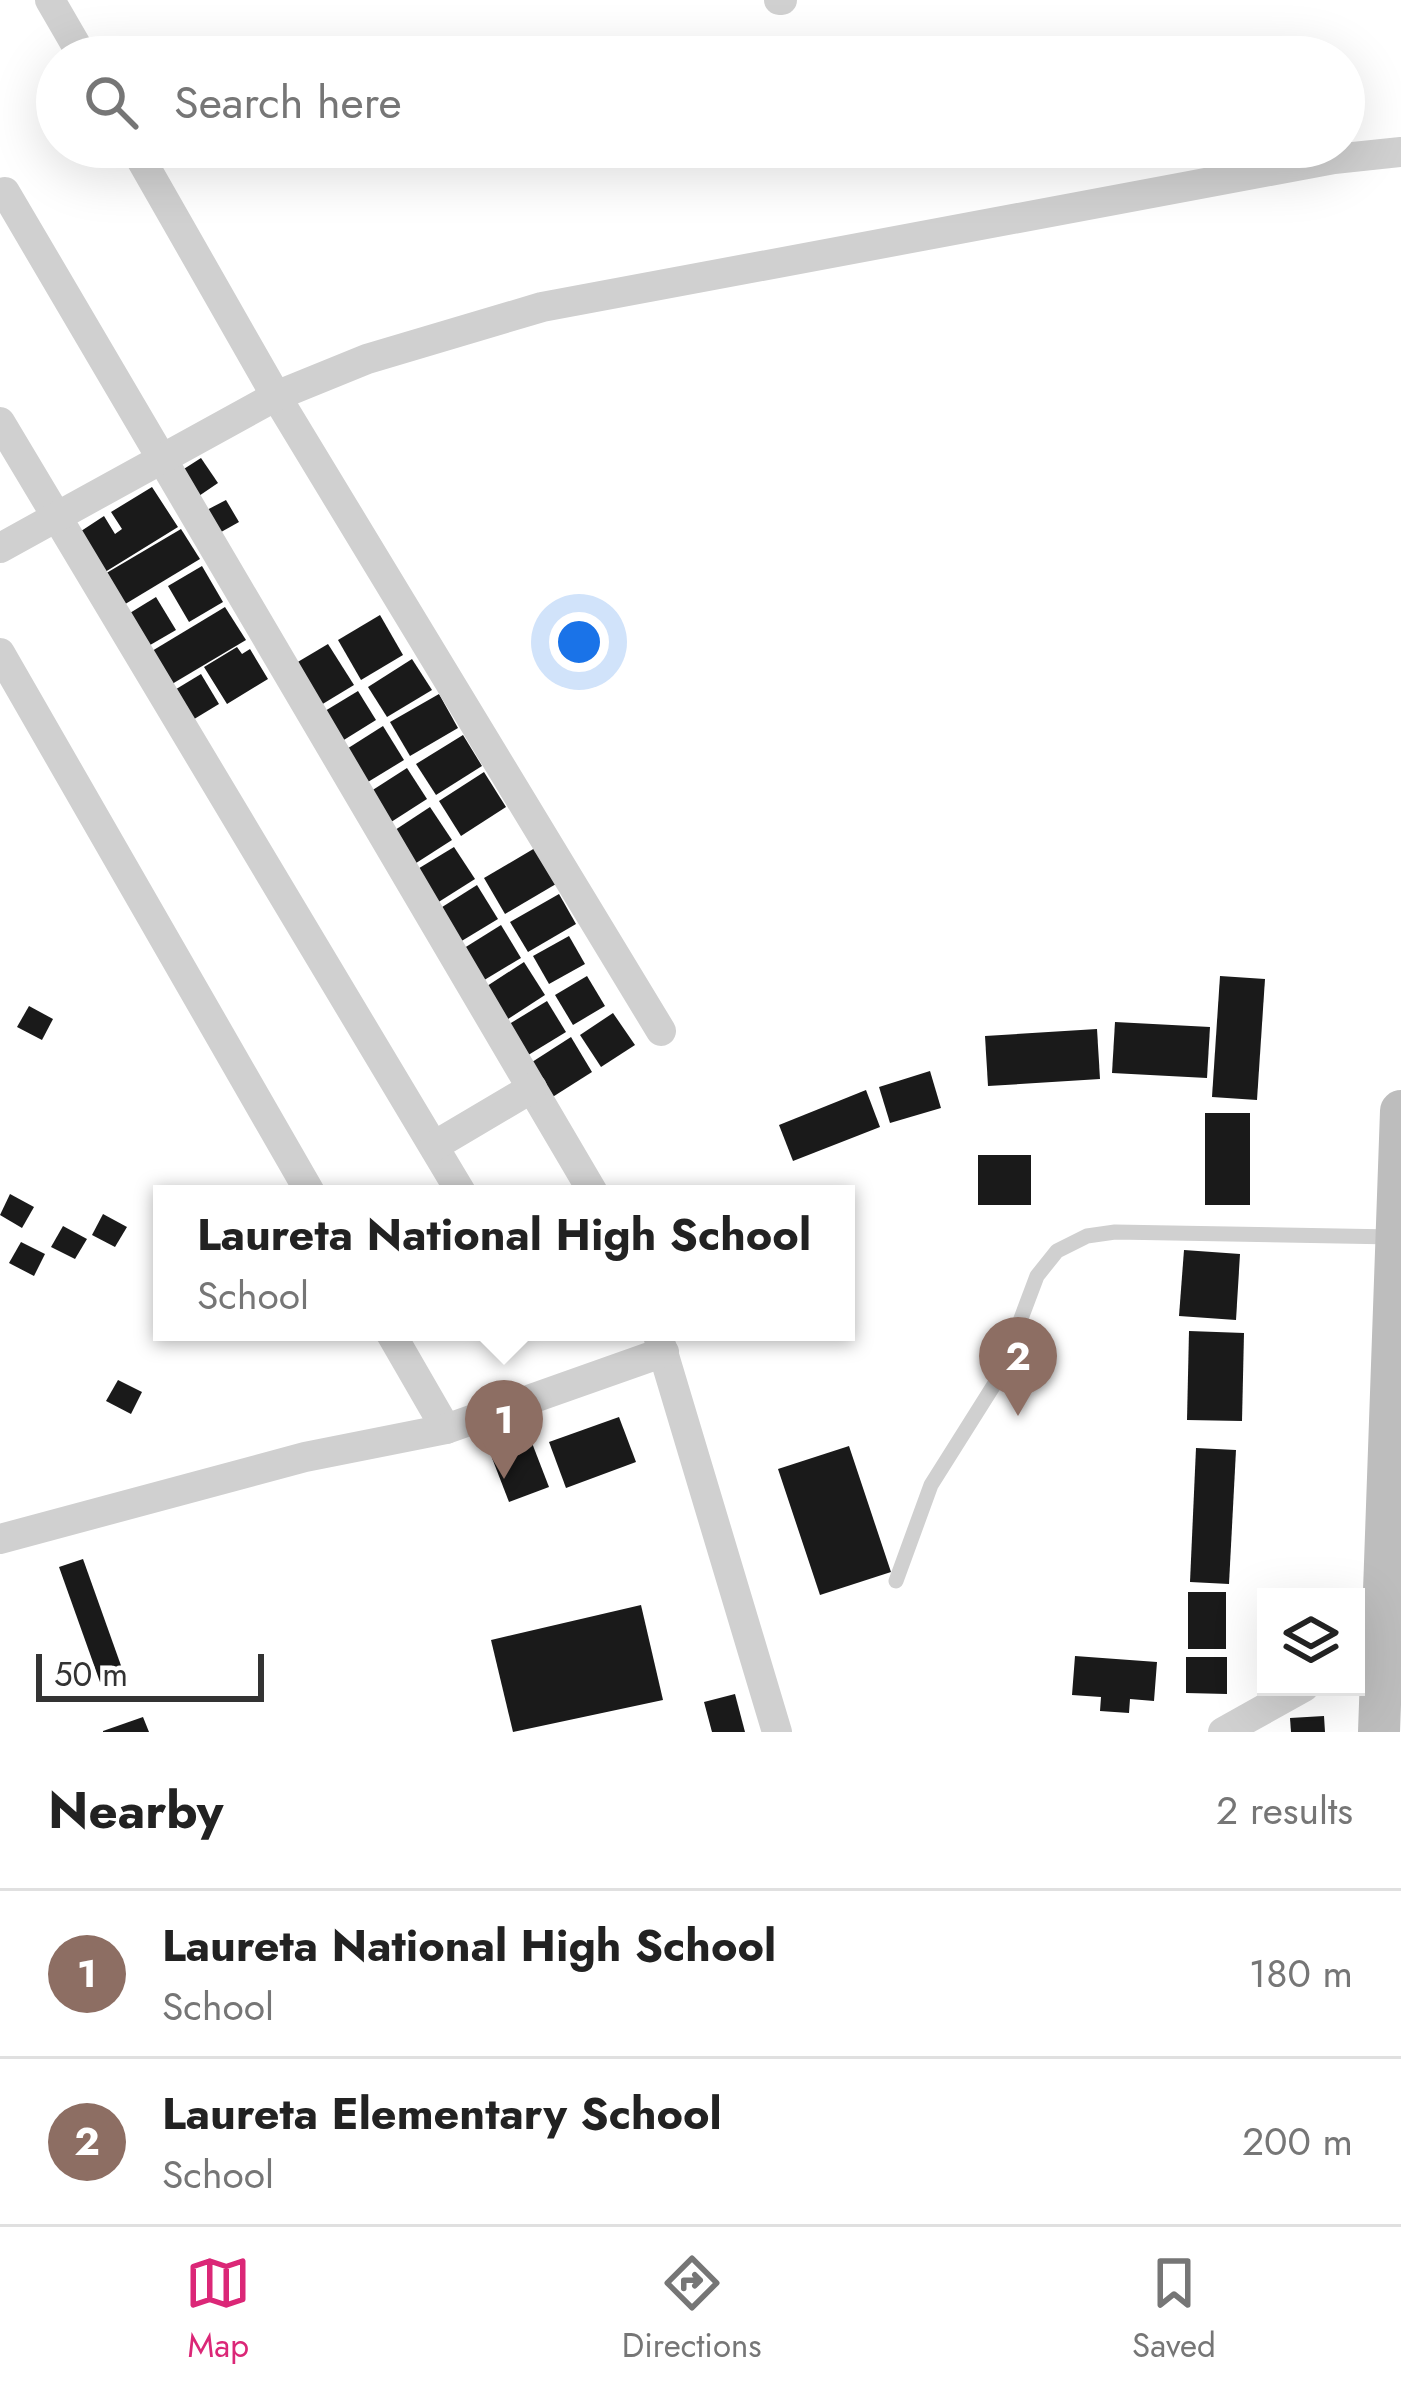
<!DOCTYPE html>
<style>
:root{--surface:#fff;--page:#f6f6f6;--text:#222;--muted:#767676;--line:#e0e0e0;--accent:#db2777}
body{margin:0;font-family:Jost,sans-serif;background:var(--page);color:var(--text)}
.controls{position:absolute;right:36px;bottom:36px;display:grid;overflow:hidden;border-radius:0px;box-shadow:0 12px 48px #0002}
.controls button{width:108px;height:108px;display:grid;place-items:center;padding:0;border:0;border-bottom:3px solid var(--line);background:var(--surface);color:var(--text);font:60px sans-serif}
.scale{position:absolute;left:36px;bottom:30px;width:228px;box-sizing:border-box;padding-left:12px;border:6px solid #333;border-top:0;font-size:33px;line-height:42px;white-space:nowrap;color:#333;-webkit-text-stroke:9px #fff;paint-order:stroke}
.you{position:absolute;left:579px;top:642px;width:42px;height:42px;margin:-30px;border:9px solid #fff;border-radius:50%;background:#1a73e8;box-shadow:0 0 0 18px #1a73e833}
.badge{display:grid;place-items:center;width:78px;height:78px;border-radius:50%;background:var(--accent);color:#fff;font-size:39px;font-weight:700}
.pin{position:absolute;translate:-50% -99px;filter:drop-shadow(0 3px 6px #0008)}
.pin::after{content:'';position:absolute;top:63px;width:42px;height:36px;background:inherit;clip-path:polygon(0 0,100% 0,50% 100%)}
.popup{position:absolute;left:153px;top:1185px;width:702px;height:156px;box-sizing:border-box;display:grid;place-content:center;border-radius:0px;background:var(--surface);filter:drop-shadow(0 3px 9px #0005);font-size:39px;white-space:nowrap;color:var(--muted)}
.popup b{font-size:45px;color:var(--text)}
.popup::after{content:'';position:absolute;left:50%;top:100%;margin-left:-24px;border:24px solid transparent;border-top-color:var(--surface)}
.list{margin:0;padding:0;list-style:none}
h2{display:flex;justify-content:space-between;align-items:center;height:156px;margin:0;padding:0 48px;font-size:51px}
h2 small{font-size:39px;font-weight:400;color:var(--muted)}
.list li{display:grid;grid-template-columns:78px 1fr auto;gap:36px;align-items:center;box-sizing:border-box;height:168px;padding:0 48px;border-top:3px solid var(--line)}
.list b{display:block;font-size:45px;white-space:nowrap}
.list p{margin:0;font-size:39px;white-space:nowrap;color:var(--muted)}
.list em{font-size:39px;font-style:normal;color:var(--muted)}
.icon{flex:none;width:66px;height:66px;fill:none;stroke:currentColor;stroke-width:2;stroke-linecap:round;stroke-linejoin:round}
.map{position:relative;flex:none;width:1401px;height:1732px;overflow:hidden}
.search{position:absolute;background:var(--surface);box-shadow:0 12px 48px #0002;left:36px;right:36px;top:36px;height:132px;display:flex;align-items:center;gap:30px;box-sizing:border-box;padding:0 42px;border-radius:66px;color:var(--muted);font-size:45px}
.sheet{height:492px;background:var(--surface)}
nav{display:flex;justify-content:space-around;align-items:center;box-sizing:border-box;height:168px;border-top:3px solid var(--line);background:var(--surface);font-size:33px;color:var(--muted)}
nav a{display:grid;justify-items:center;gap:6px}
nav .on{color:var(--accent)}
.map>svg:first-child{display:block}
</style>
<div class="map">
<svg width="1401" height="1732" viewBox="0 0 1401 1732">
<rect width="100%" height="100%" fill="#fff"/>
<g fill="#1a1a1a">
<polygon points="201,458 218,483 193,500 176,474"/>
<polygon points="152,487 178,527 97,577 72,537 104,516 115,534 122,529 111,512"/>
<polygon points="226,500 239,522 214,536 201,513"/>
<polygon points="181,529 200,559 117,609 98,578"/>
<polygon points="202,566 223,602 189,622 168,586"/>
<polygon points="156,597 176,630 145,648 125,616"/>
<polygon points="225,607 246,640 167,687 147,654"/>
<polygon points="380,615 403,655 361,680 338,640"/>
<polygon points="328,644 354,685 316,708 291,666"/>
<polygon points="237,647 242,654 250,649 268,679 227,704 204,667"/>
<polygon points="412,659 432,690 387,717 368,687"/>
<polygon points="201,674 219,704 186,724 168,694"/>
<polygon points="358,691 376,720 339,743 320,714"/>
<polygon points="439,694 458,728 410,756 390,722"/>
<polygon points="383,726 404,760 363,785 342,752"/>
<polygon points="463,735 482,766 436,795 416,764"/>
<polygon points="407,768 427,799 388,824 368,793"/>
<polygon points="484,772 506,807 461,836 439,801"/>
<polygon points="430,807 452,840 413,865 392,832"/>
<polygon points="454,847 475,879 437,903 416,870"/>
<polygon points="535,848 556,884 505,914 484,878"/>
<polygon points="477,885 498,919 460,942 439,909"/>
<polygon points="559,894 576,924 528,952 510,922"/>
<polygon points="501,925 521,958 481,982 461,950"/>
<polygon points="569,936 585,964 549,984 533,956"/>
<polygon points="524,962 545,995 505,1021 484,988"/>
<polygon points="587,976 605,1006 573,1025 555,995"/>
<polygon points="1220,976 1265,979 1257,1100 1212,1097"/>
<polygon points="547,1001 566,1032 525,1057 506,1026"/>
<polygon points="29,1006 53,1019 42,1040 17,1027"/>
<polygon points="613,1013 635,1045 601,1067 580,1035"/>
<polygon points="1115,1022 1210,1027 1207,1078 1112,1073"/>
<polygon points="1097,1029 1100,1079 988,1086 985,1036"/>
<polygon points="571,1037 592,1072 551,1098 529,1064"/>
<polygon points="930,1071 941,1108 890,1123 879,1087"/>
<polygon points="866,1090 880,1127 793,1161 779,1125"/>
<rect x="1205" y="1113" width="45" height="92"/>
<rect x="978" y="1155" width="53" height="50"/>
<polygon points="10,1194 34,1207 22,1228 0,1215"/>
<polygon points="103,1214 127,1227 115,1247 92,1235"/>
<polygon points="63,1226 87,1239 75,1259 51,1247"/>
<polygon points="21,1242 45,1254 34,1276 9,1263"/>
<polygon points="1184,1250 1240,1254 1236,1320 1179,1316"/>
<polygon points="1189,1331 1244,1333 1242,1421 1187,1420"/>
<polygon points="118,1380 142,1392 131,1414 106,1401"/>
<polygon points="619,1417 636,1462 566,1488 549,1442"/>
<polygon points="532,1443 549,1487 509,1502 492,1458"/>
<polygon points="849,1446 891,1572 820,1595 778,1469"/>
<polygon points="1196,1448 1236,1450 1229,1584 1190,1582"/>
<polygon points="83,1559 124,1674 100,1682 59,1567"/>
<rect x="1188" y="1592" width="38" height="57"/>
<polygon points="641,1605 663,1700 513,1732 491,1640"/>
<polygon points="1075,1656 1157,1662 1154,1701 1130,1699 1129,1713 1100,1711 1101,1697 1072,1695"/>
<polygon points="1186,1657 1227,1657 1227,1694 1186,1693"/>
<polygon points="735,1694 745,1732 712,1732 704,1702"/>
<polygon points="1324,1716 1325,1732 1291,1732 1290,1718"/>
<polygon points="143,1717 149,1732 103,1732 103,1731"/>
</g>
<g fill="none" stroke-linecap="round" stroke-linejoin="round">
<polyline stroke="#d0d0d0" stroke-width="15" points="896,1581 931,1485 999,1377 1037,1276 1057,1251 1087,1236 1115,1232 1394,1237"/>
<g stroke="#d0d0d0" stroke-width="30">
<polyline points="50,0 83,57"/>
<polyline points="779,0 782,0"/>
<polyline points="134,147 276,396 661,1031"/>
<polyline points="5,192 594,1194"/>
<polyline points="0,422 462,1194"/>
<polyline points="0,548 276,396 367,359 542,307 1334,159 1401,152"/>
<polyline points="0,653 311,1194"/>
<polyline points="434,1146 532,1088"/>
<polyline points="390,1332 446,1429"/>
<polyline points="657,1332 777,1732"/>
<polyline points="0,1539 305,1457 446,1429 664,1352"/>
<polyline points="1223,1732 1304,1687"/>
</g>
<polyline stroke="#bdbdbd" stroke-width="42" points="1379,1732 1401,1111"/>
</g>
</svg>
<div class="controls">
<button><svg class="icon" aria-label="layers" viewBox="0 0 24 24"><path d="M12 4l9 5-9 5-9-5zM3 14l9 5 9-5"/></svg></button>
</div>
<div class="scale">50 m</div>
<div class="you"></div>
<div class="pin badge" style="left:504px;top:1479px;background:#8d6e63">1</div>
<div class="popup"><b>Laureta National High School</b>School</div>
<div class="pin badge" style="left:1018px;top:1416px;background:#8d6e63">2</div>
<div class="search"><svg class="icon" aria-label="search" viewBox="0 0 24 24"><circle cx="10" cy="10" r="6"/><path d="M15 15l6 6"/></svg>Search here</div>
</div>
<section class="sheet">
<h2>Nearby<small>2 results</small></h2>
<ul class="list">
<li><span class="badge" style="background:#8d6e63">1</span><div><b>Laureta National High School</b><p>School</p></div><em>180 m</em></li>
<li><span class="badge" style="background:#8d6e63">2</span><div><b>Laureta Elementary School</b><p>School</p></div><em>200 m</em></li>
</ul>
</section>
<nav>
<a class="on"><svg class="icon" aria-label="map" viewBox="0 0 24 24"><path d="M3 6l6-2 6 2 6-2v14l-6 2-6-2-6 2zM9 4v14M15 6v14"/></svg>Map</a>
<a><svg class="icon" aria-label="directions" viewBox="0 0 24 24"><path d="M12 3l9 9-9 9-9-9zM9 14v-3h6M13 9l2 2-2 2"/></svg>Directions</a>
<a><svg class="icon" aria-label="saved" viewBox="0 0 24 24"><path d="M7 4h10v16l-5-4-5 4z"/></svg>Saved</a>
</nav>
